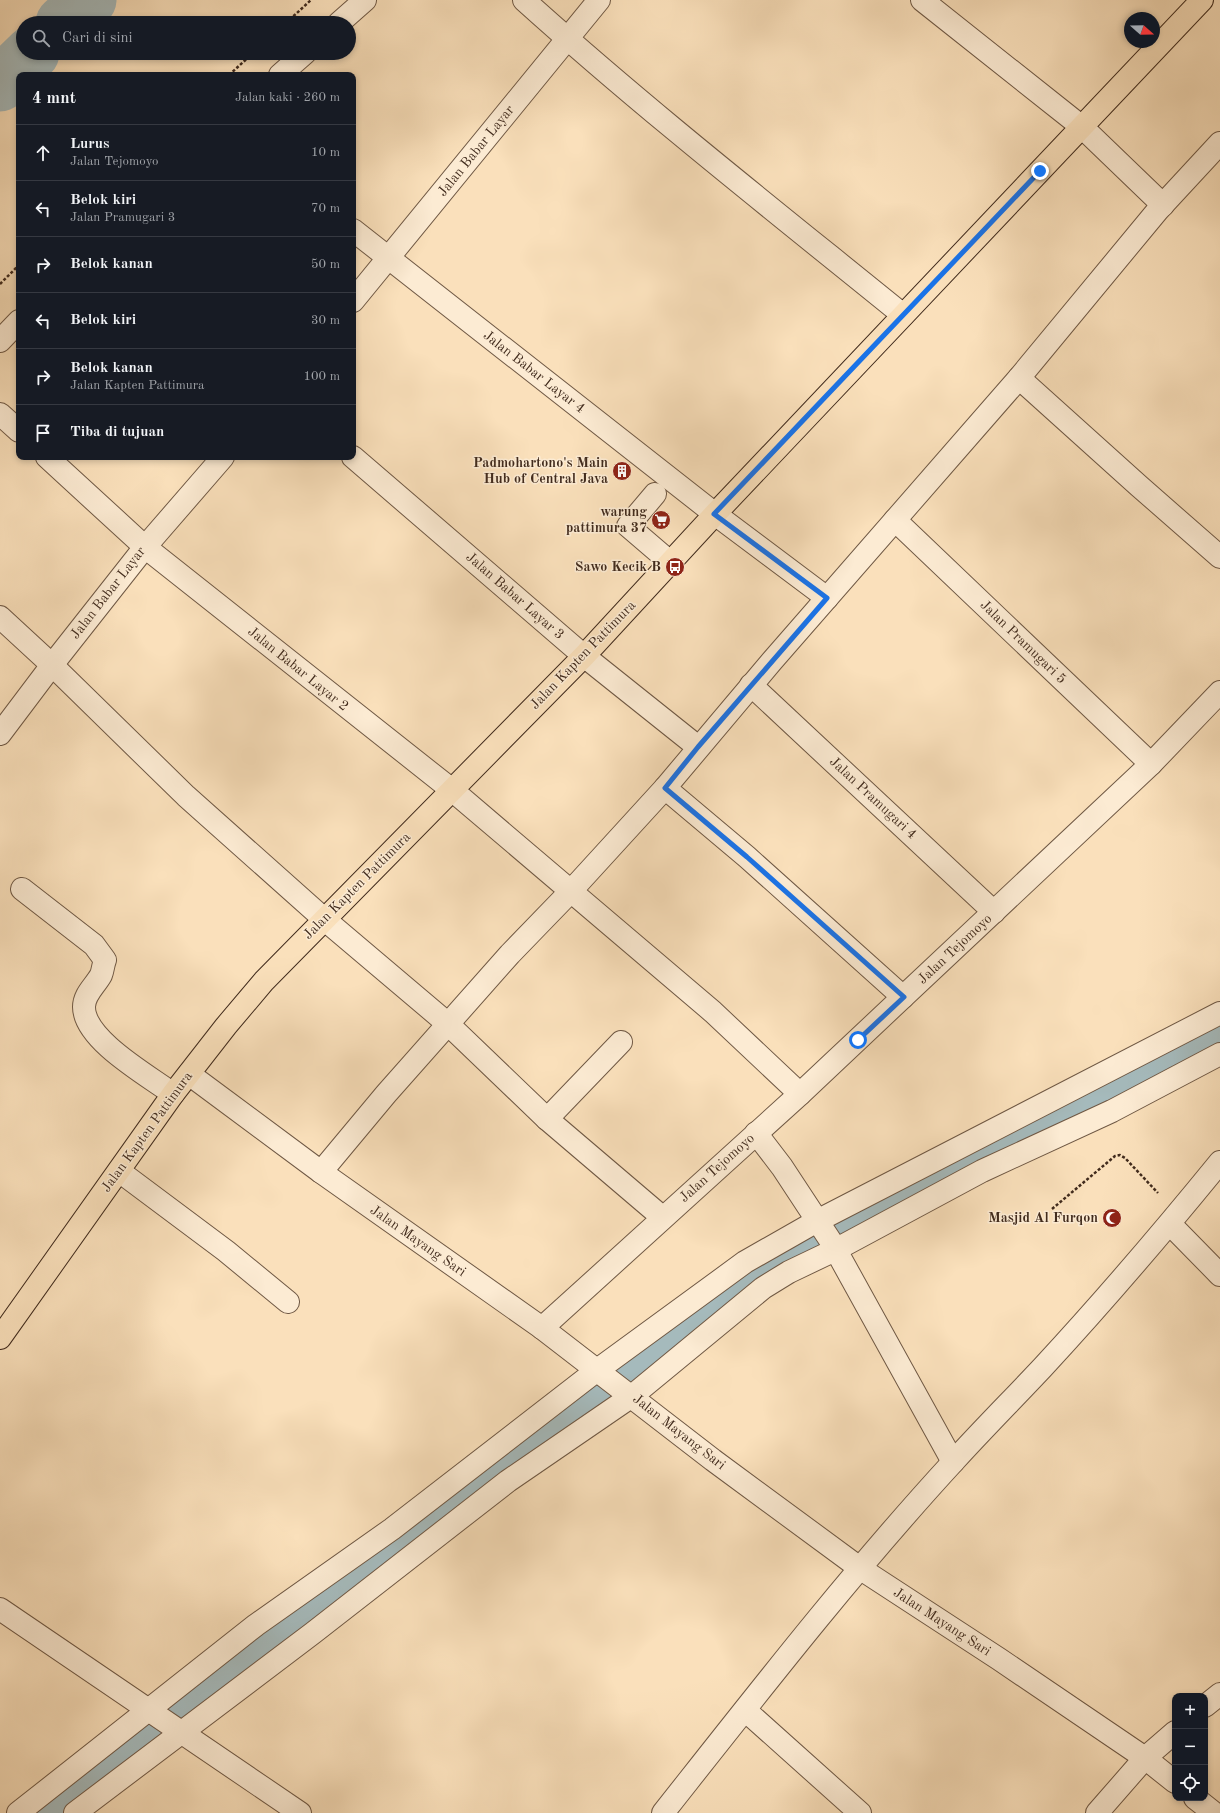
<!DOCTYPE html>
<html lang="id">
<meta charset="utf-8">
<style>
:root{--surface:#171b24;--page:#242831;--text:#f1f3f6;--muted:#9ea1a6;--line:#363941}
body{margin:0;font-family:"Old Standard TT",serif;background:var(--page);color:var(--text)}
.controls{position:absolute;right:12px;bottom:12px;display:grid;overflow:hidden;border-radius:8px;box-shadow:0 2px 6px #0003}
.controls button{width:36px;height:36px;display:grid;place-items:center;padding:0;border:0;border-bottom:1px solid var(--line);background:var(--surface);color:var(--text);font:20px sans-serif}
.compass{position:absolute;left:1124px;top:12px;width:36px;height:36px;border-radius:50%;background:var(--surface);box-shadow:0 2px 6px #0003;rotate:110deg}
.stop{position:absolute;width:12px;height:12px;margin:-9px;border:3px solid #1a73e8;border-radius:50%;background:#fff}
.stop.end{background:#1a73e8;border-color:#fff;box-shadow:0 1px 4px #0008}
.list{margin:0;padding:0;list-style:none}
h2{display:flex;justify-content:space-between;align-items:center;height:52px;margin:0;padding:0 16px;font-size:17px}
h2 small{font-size:13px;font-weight:400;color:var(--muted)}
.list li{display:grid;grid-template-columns:26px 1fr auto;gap:12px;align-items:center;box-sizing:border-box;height:56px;padding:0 16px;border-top:1px solid var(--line)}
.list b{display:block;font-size:15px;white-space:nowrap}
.list p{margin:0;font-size:13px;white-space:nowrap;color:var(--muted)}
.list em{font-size:13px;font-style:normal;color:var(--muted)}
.icon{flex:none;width:22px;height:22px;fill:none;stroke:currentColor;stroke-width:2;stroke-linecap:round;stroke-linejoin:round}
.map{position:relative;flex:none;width:1220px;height:1813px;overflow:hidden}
.search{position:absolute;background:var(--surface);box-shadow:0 2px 6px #0003;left:16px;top:16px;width:340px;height:44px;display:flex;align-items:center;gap:10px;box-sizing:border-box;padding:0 14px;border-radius:22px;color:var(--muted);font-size:15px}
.panel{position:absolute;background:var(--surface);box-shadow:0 2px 6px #0003;left:16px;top:72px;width:340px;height:388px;border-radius:8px}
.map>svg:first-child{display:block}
</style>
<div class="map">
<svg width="1220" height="1813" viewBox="0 0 1220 1813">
<rect width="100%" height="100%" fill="#fae0bb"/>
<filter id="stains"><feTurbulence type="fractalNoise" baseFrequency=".005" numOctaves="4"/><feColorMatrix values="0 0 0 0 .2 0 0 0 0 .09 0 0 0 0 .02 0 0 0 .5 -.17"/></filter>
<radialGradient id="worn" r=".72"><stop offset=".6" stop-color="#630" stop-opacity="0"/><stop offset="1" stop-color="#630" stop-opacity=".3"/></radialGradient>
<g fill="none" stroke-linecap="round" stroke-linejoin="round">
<!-- canal -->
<polyline stroke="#a5babc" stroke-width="32" points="36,1813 72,1792 144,1732 611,1392 757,1265 1220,1033"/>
<!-- river -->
<g stroke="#a5babc" stroke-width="55">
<polyline points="63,23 89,0"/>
<polyline points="0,84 32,53"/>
</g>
<defs>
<g id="minor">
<path d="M524 0C646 110 776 212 903 315"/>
<polyline points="922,0 1082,127 1163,205"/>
<polyline points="339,23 365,0"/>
<polyline points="280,75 305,53"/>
<polyline points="353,230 715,514 827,598"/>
<polyline points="353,301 599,0"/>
<polyline points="0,341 19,321"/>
<polyline points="1019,378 1139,486 1220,557"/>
<polyline points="0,414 19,431"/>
<polyline points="47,457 145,547 452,790 713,1012 800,1094"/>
<polyline points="353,457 584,656 698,747"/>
<polyline points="655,494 628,526 670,562"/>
<polyline points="895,520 1151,764"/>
<polyline points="0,617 52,665 186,796 324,919 448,1024 547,1119 662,1217"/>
<polyline points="751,685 994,912"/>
<polyline points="0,734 52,665 145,547 223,457"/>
<polyline points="665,788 747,857 903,997"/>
<path d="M22 889 94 945 105 960C103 965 103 970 101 975 95 986 84 994 84 1007 84 1040 149 1076 173 1094"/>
<polyline points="189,1074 321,1172 542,1328 713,1460 861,1569 999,1659 1145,1758 1175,1782"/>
<polyline points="547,1119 621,1042"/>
<polyline points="756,1133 782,1167 832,1243 953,1462"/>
<polyline points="119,1171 226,1251 288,1302"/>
<polyline points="321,1172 386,1094 510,954 570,892 665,788 772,661 1019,378 1158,210 1220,143"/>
<polyline points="1170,1224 1220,1275"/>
<polyline points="542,1328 800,1094 903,997 1151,764 1220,692"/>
<polyline points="0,1609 300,1813"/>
<polyline points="1205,1706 1220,1694"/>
<polyline points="745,1710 860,1813"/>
<polyline points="1195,1798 1214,1813"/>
<polyline points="18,1813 256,1625 392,1529 596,1371 745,1262 817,1221 1220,1013"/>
<polyline points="75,1813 313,1633 508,1481 632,1396 763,1288 789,1272 835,1250 982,1171 1112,1111 1220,1054"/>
<path d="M663 1813C757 1694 851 1573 954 1461 983 1429 1013 1399 1043 1367 1104 1301 1163 1232 1220 1162"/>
<polyline points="1097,1813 1145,1758 1175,1732"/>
</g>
<polyline id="major" points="0,1338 173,1094 226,1026 264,981 584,656 715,514 1202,0"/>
</defs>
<!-- minor casing -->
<use href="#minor" stroke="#6f5844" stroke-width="24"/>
<!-- major casing -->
<use href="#major" stroke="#412b1d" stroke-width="24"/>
<!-- path -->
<g stroke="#412b1d" stroke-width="2.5" stroke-dasharray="3 2" stroke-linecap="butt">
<polyline points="286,23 311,0"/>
<polyline points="229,75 253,53"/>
<polyline points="0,284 19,265"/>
<polyline points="1052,1209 1115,1156 1120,1155 1125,1158 1158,1193"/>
</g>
<!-- minor -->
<use href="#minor" stroke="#fcebd3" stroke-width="22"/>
<!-- major -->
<use href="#major" stroke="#fae0bb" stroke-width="22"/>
</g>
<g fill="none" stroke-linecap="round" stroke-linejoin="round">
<!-- route -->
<polyline stroke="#1a73e8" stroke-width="5" points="858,1040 904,997 747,857 665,788 698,747 827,598 714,514 1040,171"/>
</g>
<!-- icons -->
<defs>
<symbol id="building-disc" viewBox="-11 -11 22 22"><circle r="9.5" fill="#8f2418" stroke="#fcebd3"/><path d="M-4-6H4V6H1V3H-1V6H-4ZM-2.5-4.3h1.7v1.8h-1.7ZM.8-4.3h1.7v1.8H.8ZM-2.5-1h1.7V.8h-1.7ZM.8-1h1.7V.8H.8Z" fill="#fff"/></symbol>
<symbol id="supermarket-disc" viewBox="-11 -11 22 22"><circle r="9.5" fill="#8f2418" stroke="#fcebd3"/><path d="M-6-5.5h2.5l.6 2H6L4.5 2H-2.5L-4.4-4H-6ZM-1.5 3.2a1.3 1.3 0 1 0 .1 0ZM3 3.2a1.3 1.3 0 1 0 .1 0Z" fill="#fff"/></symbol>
<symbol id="bus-disc" viewBox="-11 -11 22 22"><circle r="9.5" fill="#8f2418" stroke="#fcebd3"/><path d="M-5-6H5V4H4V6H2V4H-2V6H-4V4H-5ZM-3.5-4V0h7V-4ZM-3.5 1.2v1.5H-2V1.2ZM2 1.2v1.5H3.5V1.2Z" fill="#fff"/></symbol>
<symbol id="mosque-disc" viewBox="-11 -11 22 22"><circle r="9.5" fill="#8f2418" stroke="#fcebd3"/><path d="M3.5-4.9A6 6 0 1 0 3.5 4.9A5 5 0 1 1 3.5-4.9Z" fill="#fff"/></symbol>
</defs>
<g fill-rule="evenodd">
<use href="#building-disc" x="611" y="460" width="22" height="22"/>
<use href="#supermarket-disc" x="650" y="509" width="22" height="22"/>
<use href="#bus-disc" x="664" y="556" width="22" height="22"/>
<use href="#mosque-disc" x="1101" y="1207" width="22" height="22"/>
</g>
<g text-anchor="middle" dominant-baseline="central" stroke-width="3" stroke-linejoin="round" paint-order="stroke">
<!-- street labels -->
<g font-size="14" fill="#412b1d" stroke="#fcebd3">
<text transform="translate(476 151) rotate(-51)">Jalan Babar Layar</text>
<text transform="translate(534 372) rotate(38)">Jalan Babar Layar 4</text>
<text transform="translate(108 593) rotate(-52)">Jalan Babar Layar</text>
<text transform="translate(515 596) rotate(41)">Jalan Babar Layar 3</text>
<text transform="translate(1023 642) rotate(44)">Jalan Pramugari 5</text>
<text transform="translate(583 655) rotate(-46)">Jalan Kapten Pattimura</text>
<text transform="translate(298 669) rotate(39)">Jalan Babar Layar 2</text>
<text transform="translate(873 798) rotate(43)">Jalan Pramugari 4</text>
<text transform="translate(357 886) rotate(-45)">Jalan Kapten Pattimura</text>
<text transform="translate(955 949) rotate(-43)">Jalan Tejomoyo</text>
<text transform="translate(147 1132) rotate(-54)">Jalan Kapten Pattimura</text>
<text transform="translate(717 1168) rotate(-42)">Jalan Tejomoyo</text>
<text transform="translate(418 1241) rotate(35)">Jalan Mayang Sari</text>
<text transform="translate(679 1432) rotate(38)">Jalan Mayang Sari</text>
<text transform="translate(942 1622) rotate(33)">Jalan Mayang Sari</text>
</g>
<!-- poi labels -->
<g font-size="14" font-weight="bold" fill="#412b1d" stroke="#fcebd3" text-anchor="end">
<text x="608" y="463">Padmohartono's Main<tspan x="608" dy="16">Hub of Central Java</tspan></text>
<text x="647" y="512">warung<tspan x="647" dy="16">pattimura 37</tspan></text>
<text x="661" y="567">Sawo Kecik B</text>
<text x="1098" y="1218">Masjid Al Furqon</text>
</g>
</g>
<rect width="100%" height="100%" filter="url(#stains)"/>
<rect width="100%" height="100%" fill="url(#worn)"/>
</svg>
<div class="controls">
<button>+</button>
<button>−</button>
<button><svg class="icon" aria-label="locate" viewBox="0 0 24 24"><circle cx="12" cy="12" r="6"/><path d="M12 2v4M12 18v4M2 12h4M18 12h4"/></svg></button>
</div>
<svg class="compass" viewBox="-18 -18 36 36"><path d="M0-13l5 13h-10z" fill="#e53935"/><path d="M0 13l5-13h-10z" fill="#9ea1a6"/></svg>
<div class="stop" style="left:858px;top:1040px"></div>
<div class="stop end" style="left:1040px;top:171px"></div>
<div class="search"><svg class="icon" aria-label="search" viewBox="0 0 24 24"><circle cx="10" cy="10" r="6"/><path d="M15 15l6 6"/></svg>Cari di sini</div>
<section class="panel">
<h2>4 mnt<small>Jalan kaki · 260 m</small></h2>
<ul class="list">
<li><svg class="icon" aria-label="ahead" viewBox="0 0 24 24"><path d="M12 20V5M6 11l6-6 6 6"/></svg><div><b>Lurus</b><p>Jalan Tejomoyo</p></div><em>10 m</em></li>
<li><svg class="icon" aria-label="left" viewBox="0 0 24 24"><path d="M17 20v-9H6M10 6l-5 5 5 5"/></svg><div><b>Belok kiri</b><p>Jalan Pramugari 3</p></div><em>70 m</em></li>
<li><svg class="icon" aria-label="right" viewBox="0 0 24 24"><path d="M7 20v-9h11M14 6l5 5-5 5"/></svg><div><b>Belok kanan</b></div><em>50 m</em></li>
<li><svg class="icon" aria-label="left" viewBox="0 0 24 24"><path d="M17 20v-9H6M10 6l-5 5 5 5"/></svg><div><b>Belok kiri</b></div><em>30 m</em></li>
<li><svg class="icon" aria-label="right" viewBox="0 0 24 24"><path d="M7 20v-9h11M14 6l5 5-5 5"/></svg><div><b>Belok kanan</b><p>Jalan Kapten Pattimura</p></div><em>100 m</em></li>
<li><svg class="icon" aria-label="arrive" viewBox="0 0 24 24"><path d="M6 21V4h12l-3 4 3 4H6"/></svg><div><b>Tiba di tujuan</b></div></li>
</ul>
</section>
</div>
